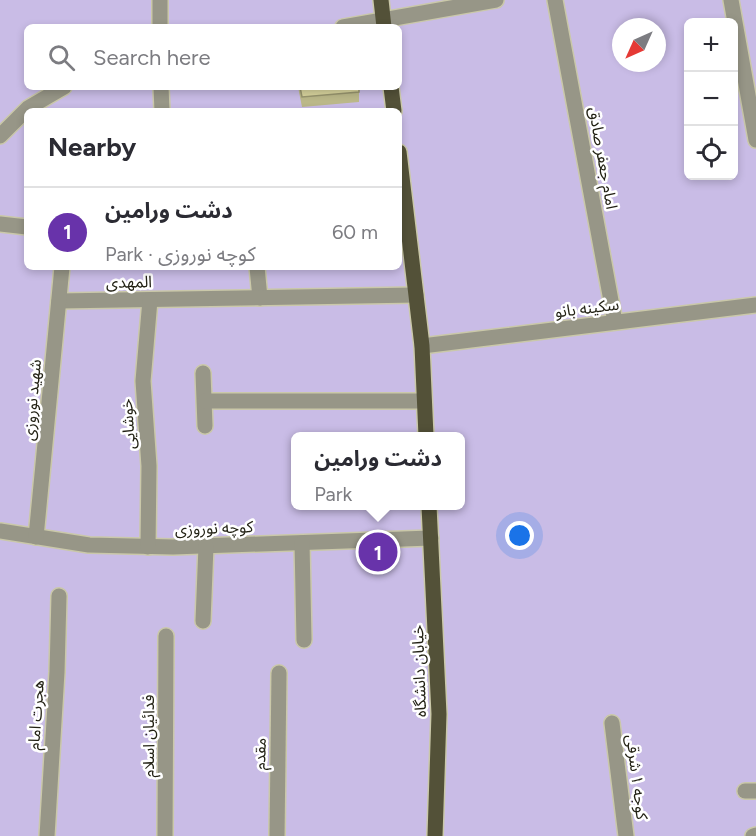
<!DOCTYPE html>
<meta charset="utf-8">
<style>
:root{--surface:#fff;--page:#f2f2f3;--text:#2b2b33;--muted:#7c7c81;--line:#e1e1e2;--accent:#6833aa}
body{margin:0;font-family:Figtree,"Noto Sans Arabic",sans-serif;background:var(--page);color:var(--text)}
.controls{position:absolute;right:18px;top:18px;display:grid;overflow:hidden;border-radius:9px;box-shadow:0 3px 9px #0003}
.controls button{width:54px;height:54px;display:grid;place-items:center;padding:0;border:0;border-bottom:2px solid var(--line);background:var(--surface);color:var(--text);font:30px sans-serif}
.compass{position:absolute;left:612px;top:18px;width:54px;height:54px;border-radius:50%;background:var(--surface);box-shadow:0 3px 9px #0003;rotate:225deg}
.you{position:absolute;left:520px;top:536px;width:21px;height:21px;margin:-15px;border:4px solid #fff;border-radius:50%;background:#1a73e8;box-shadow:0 0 0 9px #1a73e833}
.badge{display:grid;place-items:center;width:39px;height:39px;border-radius:50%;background:var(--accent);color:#fff;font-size:20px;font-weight:700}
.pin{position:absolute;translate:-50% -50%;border:3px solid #fff;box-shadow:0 2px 6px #0006}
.popup{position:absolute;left:291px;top:432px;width:174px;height:78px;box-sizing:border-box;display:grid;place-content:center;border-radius:9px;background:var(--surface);filter:drop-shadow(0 2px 4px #0005);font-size:20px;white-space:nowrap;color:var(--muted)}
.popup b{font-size:22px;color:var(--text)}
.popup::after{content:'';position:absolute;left:50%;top:100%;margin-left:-12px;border:12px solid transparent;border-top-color:var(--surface)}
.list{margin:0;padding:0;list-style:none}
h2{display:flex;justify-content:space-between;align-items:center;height:78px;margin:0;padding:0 24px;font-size:26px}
h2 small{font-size:20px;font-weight:400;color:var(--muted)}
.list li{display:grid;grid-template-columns:39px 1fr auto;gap:18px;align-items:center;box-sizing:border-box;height:84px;padding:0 24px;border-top:2px solid var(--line)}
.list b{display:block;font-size:22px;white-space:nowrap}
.list p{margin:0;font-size:20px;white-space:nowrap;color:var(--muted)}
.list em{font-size:20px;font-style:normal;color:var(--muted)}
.icon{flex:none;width:33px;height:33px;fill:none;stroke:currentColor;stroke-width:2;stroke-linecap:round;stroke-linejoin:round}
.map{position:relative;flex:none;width:756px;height:836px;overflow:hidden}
.search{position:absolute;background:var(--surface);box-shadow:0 3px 9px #0003;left:24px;top:24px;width:378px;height:66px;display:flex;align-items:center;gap:15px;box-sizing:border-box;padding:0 21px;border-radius:9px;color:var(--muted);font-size:22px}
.panel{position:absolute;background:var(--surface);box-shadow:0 3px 9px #0003;left:24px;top:108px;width:378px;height:162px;border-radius:9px}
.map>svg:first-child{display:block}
</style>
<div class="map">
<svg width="756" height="836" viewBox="0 0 756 836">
<rect width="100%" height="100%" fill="#efedca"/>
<!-- green -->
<path fill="#c9bce6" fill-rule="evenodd" d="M0 0H756V836H0ZM688 22H734V176H688ZM27 27H399V87H27ZM621 27H657V63H621ZM27 111H399V267H27ZM296 436H460V506H296Z"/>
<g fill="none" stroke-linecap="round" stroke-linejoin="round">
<defs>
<g id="minor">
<polyline points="555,0 615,322"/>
<polyline points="731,0 756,140"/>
<polyline points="160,27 160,0"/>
<polyline points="343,27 496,0"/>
<polyline points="161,87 162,111"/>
<polyline points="0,136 28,108 64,87"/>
<polyline points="0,224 27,227"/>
<polyline points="257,267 260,298"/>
<polyline points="59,301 416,295"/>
<polyline points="422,346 756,305"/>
<polyline points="203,373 205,426"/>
<polyline points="205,401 424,401"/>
<polyline points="0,531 89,545 173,547 431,538"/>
<polyline points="36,537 62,267"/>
<polyline points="302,543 304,640"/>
<polyline points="148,547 149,466 143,381 150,300"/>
<polyline points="203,621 206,546"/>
<polyline points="612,723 626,836"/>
<polyline points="745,791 756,791"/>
<polyline points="47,836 57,672 59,596"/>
<polyline points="165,836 166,636"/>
<polyline points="277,836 279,673"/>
<polyline points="753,836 756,835"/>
</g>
<g id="major">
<polyline points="381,0 384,27"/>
<polyline points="391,87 394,111"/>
<polyline points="399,152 422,346 426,436"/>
<polyline points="429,506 439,714 435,836"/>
</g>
</defs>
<!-- minor casing -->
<use href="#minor" stroke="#cac8a9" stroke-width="18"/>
<!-- major casing -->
<use href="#major" stroke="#cac8a9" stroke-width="18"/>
<!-- minor -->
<use href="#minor" stroke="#979687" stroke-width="15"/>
<!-- major -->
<use href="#major" stroke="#535138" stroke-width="15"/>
</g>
<!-- wall -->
<polygon fill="#bbb889" points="298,87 359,87 359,102 302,107"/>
<!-- building -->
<polygon fill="#dad69f" stroke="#99966f" stroke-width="1.5" points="300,87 359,87 359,92 302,97"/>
<g text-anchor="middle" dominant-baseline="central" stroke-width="5" stroke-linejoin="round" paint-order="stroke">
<!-- street labels -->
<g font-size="16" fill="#222114" stroke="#fff">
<text transform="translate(603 158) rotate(80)">امام جعفر صادق</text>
<text transform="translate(129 282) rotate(-1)">المهدی</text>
<text transform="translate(587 308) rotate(-7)">سکینه بانو</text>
<text transform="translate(32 400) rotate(-85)">شهید نوروزی</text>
<text transform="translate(128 424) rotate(-94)">خوشایی</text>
<text transform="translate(214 528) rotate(-2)">کوچه نوروزی</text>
<text transform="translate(419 671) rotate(-92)">خیابان دانشگاه</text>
<text transform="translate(36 715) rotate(-86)">هجرت امام</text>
<text transform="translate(148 736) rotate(-90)">فدائیان اسلام</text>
<text transform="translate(260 754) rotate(-89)">مقدم</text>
<text transform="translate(637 777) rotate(83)">کوجه ۱ شرقی</text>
</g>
</g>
</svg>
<div class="controls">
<button>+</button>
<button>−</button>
<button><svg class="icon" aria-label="locate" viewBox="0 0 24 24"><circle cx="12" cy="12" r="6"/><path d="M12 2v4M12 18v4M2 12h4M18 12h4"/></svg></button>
</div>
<svg class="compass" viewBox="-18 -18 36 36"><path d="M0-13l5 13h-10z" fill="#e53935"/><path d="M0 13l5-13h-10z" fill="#7c7c81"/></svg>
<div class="you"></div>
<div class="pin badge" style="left:378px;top:552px">1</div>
<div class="popup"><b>دشت ورامین</b>Park</div>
<div class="search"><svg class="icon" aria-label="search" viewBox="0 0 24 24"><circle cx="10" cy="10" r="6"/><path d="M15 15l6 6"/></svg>Search here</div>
<section class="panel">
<h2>Nearby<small></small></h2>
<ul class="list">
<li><span class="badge">1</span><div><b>دشت ورامین</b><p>Park · کوچه نوروزی</p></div><em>60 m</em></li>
</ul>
</section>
</div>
